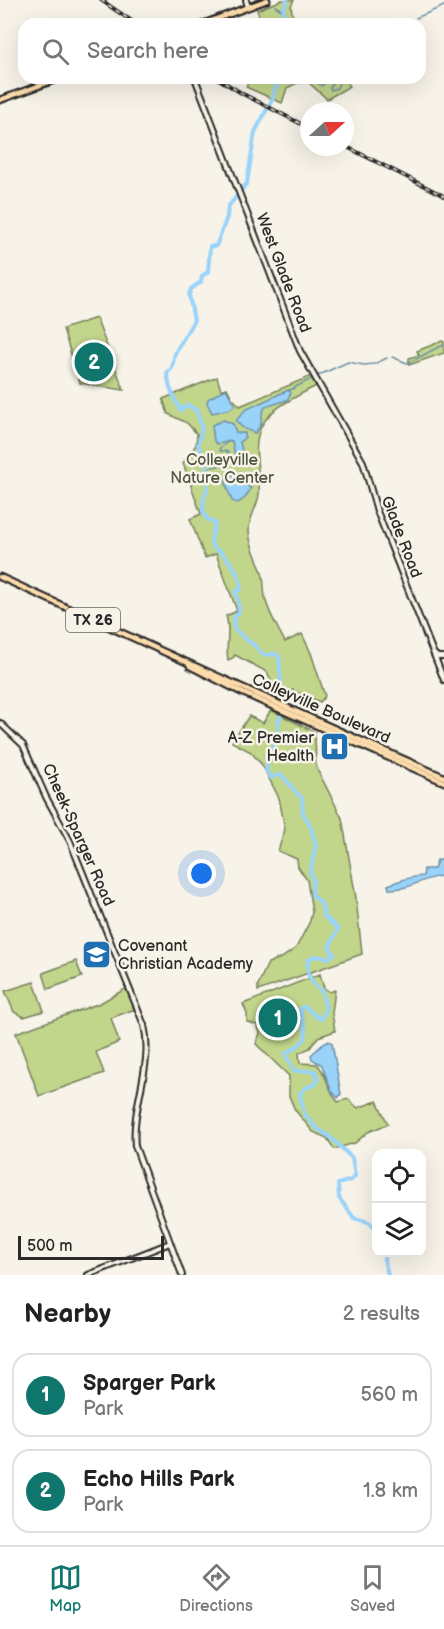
<!DOCTYPE html>
<style>
:root{--surface:#fff;--page:#f2f2f2;--text:#222;--muted:#767676;--line:#e0e0e0;--accent:#0f766e}
body{margin:0;font-family:"Balsamiq Sans",sans-serif;background:var(--page);color:var(--text)}
.controls{position:absolute;right:18px;bottom:18px;display:grid;overflow:hidden;border-radius:12px;box-shadow:0 6px 24px #0002}
.controls button{width:54px;height:54px;display:grid;place-items:center;padding:0;border:0;border-bottom:2px solid var(--line);background:var(--surface);color:var(--text);font:30px sans-serif}
.compass{position:absolute;left:300px;top:102px;width:54px;height:54px;border-radius:50%;background:var(--surface);box-shadow:0 6px 24px #0002;rotate:69deg}
.scale{position:absolute;left:18px;bottom:15px;width:146px;box-sizing:border-box;padding-left:6px;border:3px solid #2b2b2b;border-top:0;font-size:16px;line-height:21px;white-space:nowrap;color:#2b2b2b;-webkit-text-stroke:4px #f7f3e8;paint-order:stroke}
.you{position:absolute;left:202px;top:874px;width:21px;height:21px;margin:-15px;border:4px solid #fff;border-radius:50%;background:#1a73e8;box-shadow:0 0 0 9px #1a73e833}
.badge{display:grid;place-items:center;width:39px;height:39px;border-radius:50%;background:var(--accent);color:#fff;font-size:20px;font-weight:700}
.pin{position:absolute;translate:-50% -50%;border:3px solid #fff;box-shadow:0 2px 6px #0006}
.list{margin:0;padding:0;list-style:none}
h2{display:flex;justify-content:space-between;align-items:center;height:78px;margin:0;padding:0 24px;font-size:26px}
h2 small{font-size:20px;font-weight:400;color:var(--muted)}
.list li{display:grid;grid-template-columns:39px 1fr auto;gap:18px;align-items:center;box-sizing:border-box;height:84px;margin:0 12px 12px;padding:0 12px;border:2px solid var(--line);border-radius:18px}
.list b{display:block;font-size:22px;white-space:nowrap}
.list p{margin:0;font-size:20px;white-space:nowrap;color:var(--muted)}
.list em{font-size:20px;font-style:normal;color:var(--muted)}
.icon{flex:none;width:33px;height:33px;fill:none;stroke:currentColor;stroke-width:2;stroke-linecap:round;stroke-linejoin:round}
.map{position:relative;flex:none;width:444px;height:1275px;overflow:hidden}
.search{position:absolute;background:var(--surface);box-shadow:0 6px 24px #0002;left:18px;right:18px;top:18px;height:66px;display:flex;align-items:center;gap:15px;box-sizing:border-box;padding:0 21px;border-radius:18px;color:var(--muted);font-size:22px}
.sheet{height:270px;background:var(--surface)}
nav{display:flex;justify-content:space-around;align-items:center;box-sizing:border-box;height:84px;border-top:2px solid var(--line);background:var(--surface);font-size:16px;color:var(--muted)}
nav a{display:grid;justify-items:center;gap:3px}
nav .on{color:var(--accent)}
.map>svg:first-child{display:block}
</style>
<div class="map">
<svg width="444" height="1275" viewBox="0 0 444 1275">
<rect width="100%" height="100%" fill="#f7f3e8"/>
<filter id="ink" filterUnits="userSpaceOnUse"><feTurbulence type="fractalNoise" baseFrequency=".0167" numOctaves="2"/><feDisplacementMap in="SourceGraphic" scale="12" xChannelSelector="R" yChannelSelector="G"/><feConvolveMatrix kernelMatrix="1 2 1 2 8 2 1 2 1" color-interpolation-filters="sRGB"/></filter>
<g filter="url(#ink)">
<!-- green -->
<g fill="#c1d58b" stroke="#76805b" stroke-width="1.5">
<polygon points="282,0 294,0 291,6 294,24 262,24 257,10"/>
<polygon points="251,78 344,78 350,86 327,99 308,82 297,83 287,88 282,103 246,87"/>
<polygon points="96,318 124,390 80,383 63,329"/>
<polygon points="442,341 444,342 444,353 409,365 409,358 419,355 417,351"/>
<path d="M311 376 316 386C298 396 271 407 261 427 251 449 261 471 259 494 258 506 249 517 249 530 249 546 258 558 262 573 265 582 263 592 266 601 270 616 278 628 285 642L302 634 311 653 325 696 320 702 292 690 287 704 267 695 271 680 267 672 235 655 233 658 228 660C225 645 231 631 226 616L237 611 216 554 205 558 190 519 201 514 183 463 196 445 197 434 187 423 168 414 163 399 217 377 221 390 227 388 232 398 240 406Z"/>
<polygon points="271,710 315,732 316,767 342,818 356,898 362,954 258,991 258,985 268,963 283,957 296,948 310,921 312,912 307,880 298,867 297,859 278,851 285,829 279,798 262,765 251,752 232,742 249,716 263,723"/>
<polygon points="76,961 82,977 48,989 43,973"/>
<path d="M320 974 324 988 330 992 335 990 332 1013 335 1031 318 1037 310 1048 299 1053 300 1063 317 1064C327 1074 328 1091 338 1102L348 1099 358 1108 377 1101 388 1124 368 1132 355 1143 334 1149 327 1138 313 1132 295 1110 289 1096V1076L256 1044 260 1033 257 1025 247 1022V1014L243 1004Z"/>
<polygon points="34,982 44,1011 24,1017 14,1012 5,991"/>
<polygon points="127,988 135,1009 111,1018 119,1042 96,1052 104,1073 39,1096 16,1033 100,1003"/>
</g>
<!-- water -->
<g fill="#9ad3fa" stroke="#6e90a7" stroke-width="1.5">
<polygon points="226,389 235,405 230,409 212,413 207,403 208,399"/>
<polygon points="286,391 289,390 291,393 287,400 265,407 262,414 261,424 255,433 243,428 236,421 245,410"/>
<polygon points="224,420 233,424 236,433 245,433 245,437 240,442 242,451 240,456 235,456 232,441 217,444 214,441 212,425"/>
<polygon points="230,471 237,481 251,488 245,498 238,503 232,501 226,484 226,476"/>
<path d="M437 860H442L444 876C422 877 412 890 389 889L388 885C400 880 410 877 423 876L424 869H434Z"/>
<polygon points="329,1041 332,1043 341,1094 338,1098 331,1090 322,1065 312,1059 311,1055 323,1044"/>
</g>
<g fill="none" stroke-linecap="round" stroke-linejoin="round">
<!-- stream -->
<g stroke="#6e90a7" stroke-width="1.5">
<polyline points="275,6 283,11"/>
<polyline points="416,18 444,6"/>
<polyline points="402,24 410,21"/>
<polyline points="321,78 319,84 322,86 329,78"/>
<polyline points="332,78 333,83 330,88 331,90 337,88 341,78"/>
<path d="M392 357 407 363C421 358 430 350 444 345"/>
<polyline points="317,376 348,362 364,365 374,364 387,358"/>
<polyline points="288,391 313,378"/>
<path d="M207 468C222 465 221 467 230 454L226 451H220V448L230 440"/>
</g>
<!-- river -->
<g stroke="#9ad3fa" stroke-width="4">
<polyline points="287,24 283,11 287,0"/>
<path d="M283 78 274 90 273 98 255 132 247 183 228 207 227 217 216 246H210L208 272 202 276 201 282 191 289 189 295 194 320 175 353 172 368 167 373 170 388 180 410 188 405 197 411 202 428 198 445 207 468V490L204 497 203 510 206 518 215 523C214 535 206 540 217 551H220C229 561 243 575 240 590L235 592 238 599 239 612 234 617V628C242 639 256 643 263 655L276 654 279 657 281 684 285 704 278 722V734L266 759 268 763 266 770 271 778 280 774C289 781 293 791 302 798L303 813 310 825 316 845 310 872 313 879 312 895 321 903 324 916 338 929 329 947 334 954 329 958 315 956 308 960C306 973 310 983 321 990L326 1009 321 1019C313 1016 311 1009 303 1007L300 1009C307 1038 312 1038 285 1054L294 1071H315L318 1079 316 1084 305 1088 300 1094 304 1113 315 1127 330 1137 352 1158 355 1176 351 1180 338 1184 339 1198 354 1218 369 1222 376 1230"/>
<polyline points="386,1252 384,1259 388,1275"/>
</g>
<defs>
<g id="secondary">
<polyline points="246,0 248,7"/>
<polyline points="195,78 300,351 363,462 377,511 444,680"/>
<polyline points="434,654 438,657 444,657"/>
<path d="M0 723 23 745 46 797 70 841 144 1025C154 1065 131 1106 135 1146L182 1275"/>
<polyline points="88,1275 170,1243"/>
</g>
<g id="primary">
<polyline points="203,24 267,0"/>
<polyline points="0,100 60,78"/>
<path d="M0 577C148 645 295 712 444 777"/>
<polyline points="190,666 243,693 444,782"/>
</g>
</defs>
<!-- secondary casing -->
<use href="#secondary" stroke="#2b2b2b" stroke-width="8"/>
<!-- primary casing -->
<use href="#primary" stroke="#2b2b2b" stroke-width="9"/>
<!-- secondary -->
<use href="#secondary" stroke="#f7f3e8" stroke-width="4"/>
<!-- primary -->
<use href="#primary" stroke="#fddcac" stroke-width="4.5"/>
<defs>
<g id="rail">
<polyline points="101,0 136,24"/>
<polyline points="217,78 243,94 309,128"/>
<polyline points="345,146 444,196"/>
</g>
</defs>
<!-- rail casing -->
<use href="#rail" stroke="#2b2b2b" stroke-width="4"/>
<!-- rail -->
<use href="#rail" stroke="#f7f3e8" stroke-width="1.5" stroke-dasharray="4.5" stroke-linecap="butt"/>
</g>
</g>
<!-- icons -->
<defs>
<symbol id="hospital-square" viewBox="-11 -11 22 22"><rect x="-9" y="-9" width="18" height="18" rx="4" fill="#1f6fb2" stroke="#f7f3e8"/><path d="M-5-5h3v3.5h4V-5h3V5h-3V1.5h-4V5h-3Z" fill="#fff"/></symbol>
<symbol id="school-square" viewBox="-11 -11 22 22"><rect x="-9" y="-9" width="18" height="18" rx="4" fill="#1f6fb2" stroke="#f7f3e8"/><path d="M0-5L7-2L0 1L-7-2ZM-4 1L0 2.5L4 1V4Q0 6-4 4Z" fill="#fff"/></symbol>
</defs>
<g fill-rule="evenodd">
<use href="#hospital-square" x="318" y="730" width="33" height="33"/>
<use href="#school-square" x="80" y="938" width="33" height="33"/>
</g>
<g text-anchor="middle" dominant-baseline="central" stroke-width="5" stroke-linejoin="round" paint-order="stroke">
<!-- shield labels -->
<rect fill="#f7f3e8" stroke="#686764" stroke-width="1.5" x="66" y="608" width="54" height="24" rx="4.5"/>
<g font-size="15" font-weight="bold" fill="#2b2b2b">
<text x="93" y="620">TX 26</text>
</g>
<!-- street labels -->
<g font-size="16" fill="#2b2b2b" stroke="#f7f3e8">
<text transform="translate(283 273) rotate(69)">West Glade Road</text>
<text transform="translate(401 537) rotate(69)">Glade Road</text>
<text transform="translate(321 709) rotate(24)">Colleyville Boulevard</text>
<text transform="translate(78 835) rotate(66)">Cheek-Sparger Road</text>
</g>
<!-- park labels -->
<g font-size="16" fill="#505643" stroke="#f7f3e8">
<text x="222" y="460">Colleyville<tspan x="222" dy="18">Nature Center</tspan></text>
</g>
<!-- poi labels -->
<g font-size="16" fill="#2b2b2b" stroke="#f7f3e8" text-anchor="end">
<text x="314" y="738">A-Z Premier<tspan x="314" dy="18">Health</tspan></text>
<text x="118" y="946" text-anchor="start">Covenant<tspan x="118" dy="18">Christian Academy</tspan></text>
</g>
</g>
</svg>
<div class="controls">
<button><svg class="icon" aria-label="locate" viewBox="0 0 24 24"><circle cx="12" cy="12" r="6"/><path d="M12 2v4M12 18v4M2 12h4M18 12h4"/></svg></button>
<button><svg class="icon" aria-label="layers" viewBox="0 0 24 24"><path d="M12 4l9 5-9 5-9-5zM3 14l9 5 9-5"/></svg></button>
</div>
<svg class="compass" viewBox="-18 -18 36 36"><path d="M0-13l5 13h-10z" fill="#e53935"/><path d="M0 13l5-13h-10z" fill="#767676"/></svg>
<div class="scale">500 m</div>
<div class="you"></div>
<div class="pin badge" style="left:278px;top:1018px">1</div>
<div class="pin badge" style="left:94px;top:362px">2</div>
<div class="search"><svg class="icon" aria-label="search" viewBox="0 0 24 24"><circle cx="10" cy="10" r="6"/><path d="M15 15l6 6"/></svg>Search here</div>
</div>
<section class="sheet">
<h2>Nearby<small>2 results</small></h2>
<ul class="list">
<li><span class="badge">1</span><div><b>Sparger Park</b><p>Park</p></div><em>560 m</em></li>
<li><span class="badge">2</span><div><b>Echo Hills Park</b><p>Park</p></div><em>1.8 km</em></li>
</ul>
</section>
<nav>
<a class="on"><svg class="icon" aria-label="map" viewBox="0 0 24 24"><path d="M3 6l6-2 6 2 6-2v14l-6 2-6-2-6 2zM9 4v14M15 6v14"/></svg>Map</a>
<a><svg class="icon" aria-label="directions" viewBox="0 0 24 24"><path d="M12 3l9 9-9 9-9-9zM9 14v-3h6M13 9l2 2-2 2"/></svg>Directions</a>
<a><svg class="icon" aria-label="saved" viewBox="0 0 24 24"><path d="M7 4h10v16l-5-4-5 4z"/></svg>Saved</a>
</nav>
